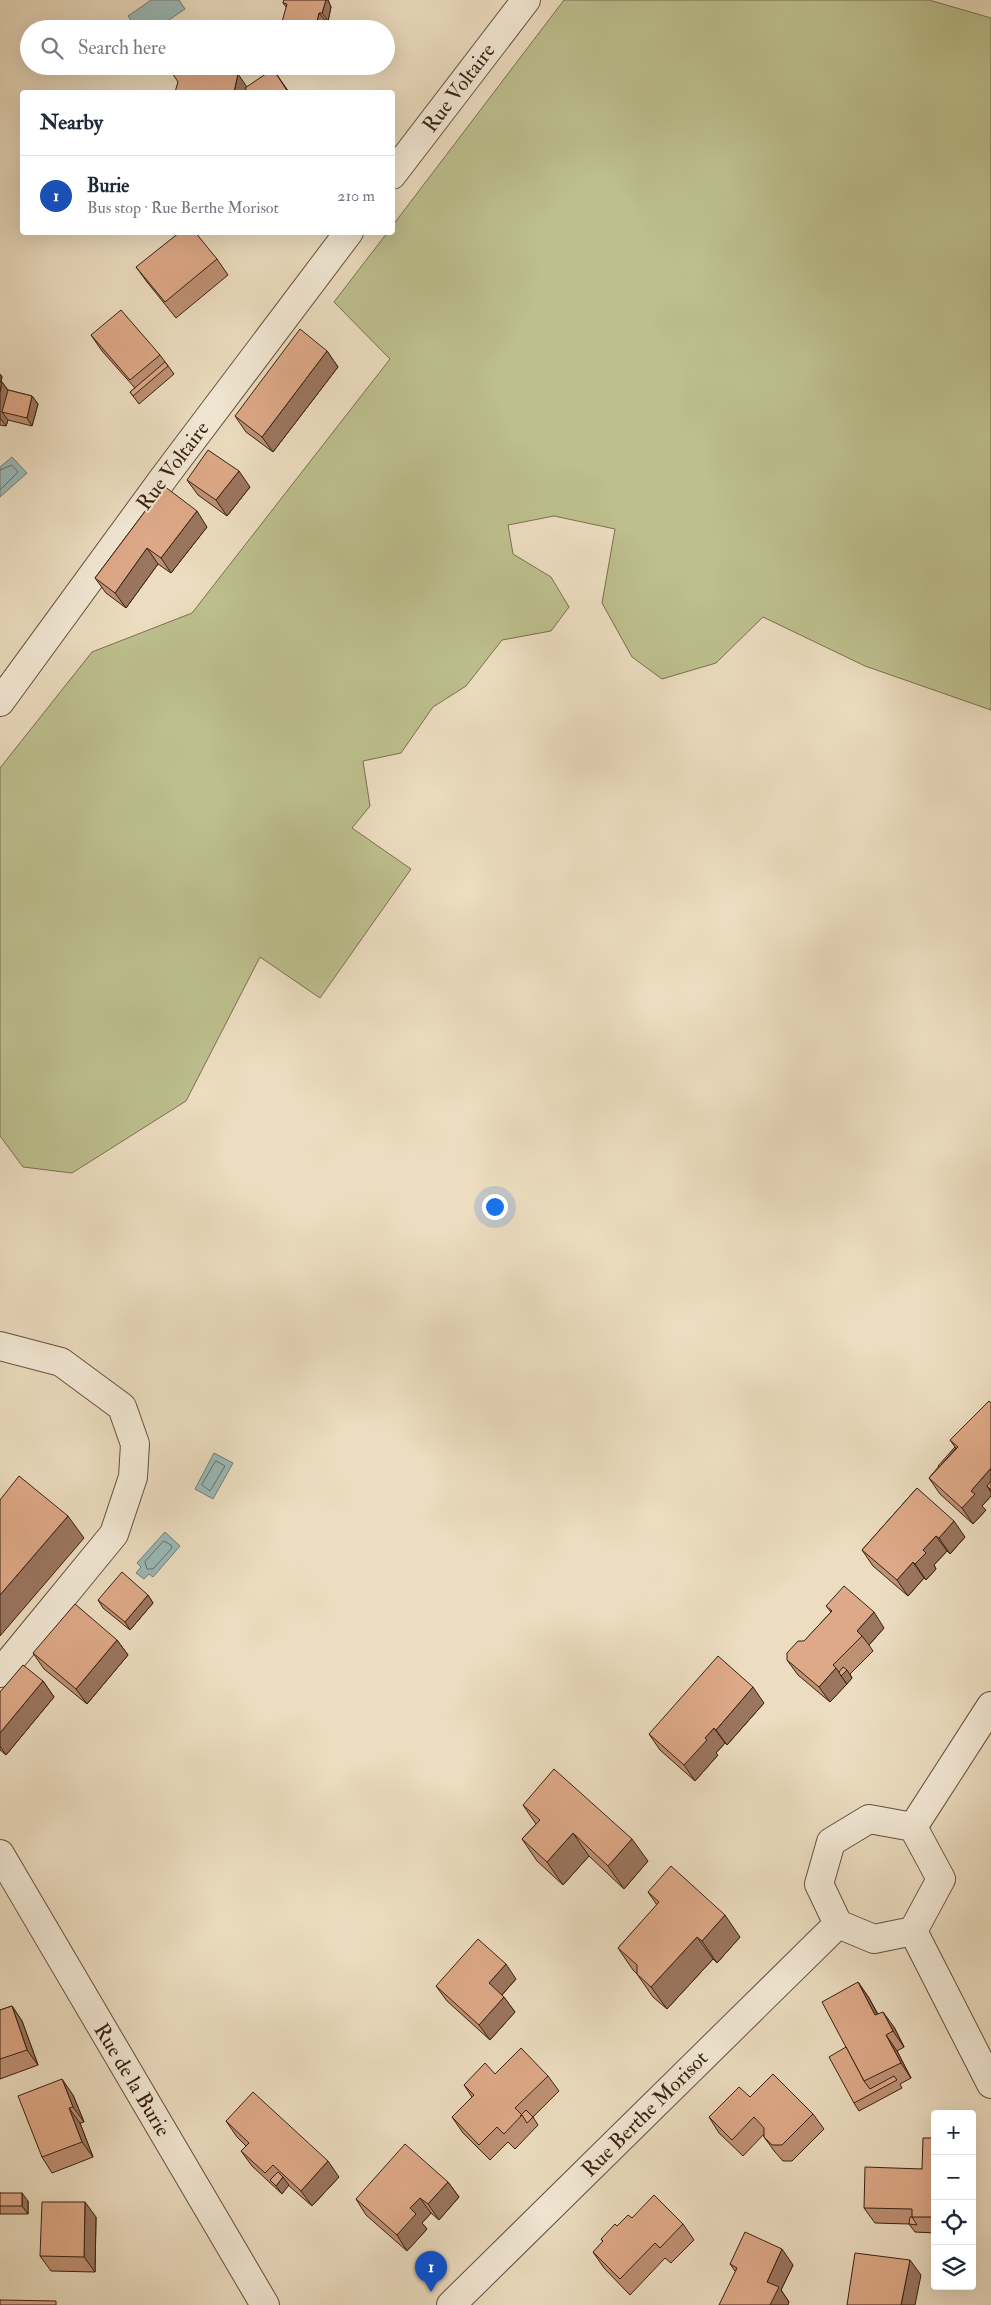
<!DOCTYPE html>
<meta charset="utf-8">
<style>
:root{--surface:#fff;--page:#f6f6f7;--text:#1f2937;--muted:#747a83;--line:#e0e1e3;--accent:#8f2418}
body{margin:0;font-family:"IM FELL Double Pica",serif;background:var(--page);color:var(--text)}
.controls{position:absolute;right:15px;bottom:15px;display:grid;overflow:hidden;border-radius:5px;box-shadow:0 5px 20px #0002}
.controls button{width:45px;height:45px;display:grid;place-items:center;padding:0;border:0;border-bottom:1px solid var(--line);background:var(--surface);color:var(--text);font:25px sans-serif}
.you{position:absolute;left:494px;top:1206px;width:18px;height:18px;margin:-12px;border:4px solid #fff;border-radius:50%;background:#1a73e8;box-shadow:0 0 0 8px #1a73e833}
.badge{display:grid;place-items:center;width:32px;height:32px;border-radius:50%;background:var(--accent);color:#fff;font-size:16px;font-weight:700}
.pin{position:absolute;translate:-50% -41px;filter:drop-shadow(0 1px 2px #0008)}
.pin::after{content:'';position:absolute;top:26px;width:18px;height:15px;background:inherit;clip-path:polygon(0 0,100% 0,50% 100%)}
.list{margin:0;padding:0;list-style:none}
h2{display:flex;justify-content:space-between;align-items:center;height:65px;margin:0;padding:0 20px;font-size:21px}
h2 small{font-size:16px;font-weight:400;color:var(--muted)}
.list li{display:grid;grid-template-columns:32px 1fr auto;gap:15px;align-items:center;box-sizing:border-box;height:80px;padding:0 20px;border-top:1px solid var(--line)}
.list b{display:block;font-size:19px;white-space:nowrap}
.list p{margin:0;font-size:16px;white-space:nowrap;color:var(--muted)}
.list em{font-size:16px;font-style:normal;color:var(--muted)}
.icon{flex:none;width:28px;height:28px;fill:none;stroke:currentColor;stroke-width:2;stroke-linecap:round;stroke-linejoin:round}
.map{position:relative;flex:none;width:991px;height:2305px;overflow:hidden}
.search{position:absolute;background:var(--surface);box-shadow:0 5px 20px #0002;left:20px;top:20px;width:375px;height:55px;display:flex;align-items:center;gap:12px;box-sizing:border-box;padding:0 18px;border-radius:28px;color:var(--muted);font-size:19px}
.panel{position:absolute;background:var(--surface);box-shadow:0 5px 20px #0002;left:20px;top:90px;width:375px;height:145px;border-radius:5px}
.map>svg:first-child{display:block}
</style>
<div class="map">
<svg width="991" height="2305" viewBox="0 0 991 2305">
<rect width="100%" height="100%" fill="#ecddc0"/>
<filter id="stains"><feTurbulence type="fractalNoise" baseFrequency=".004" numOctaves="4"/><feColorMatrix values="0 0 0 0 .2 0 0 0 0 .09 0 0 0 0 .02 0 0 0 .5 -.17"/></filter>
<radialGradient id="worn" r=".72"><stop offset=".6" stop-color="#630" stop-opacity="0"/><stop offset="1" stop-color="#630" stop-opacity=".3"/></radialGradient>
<!-- green -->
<polygon fill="#bdbf8e" stroke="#7b7050" points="564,0 929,0 991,18 991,710 865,666 763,617 716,663 662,679 632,657 602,603 615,529 554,516 508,525 513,554 551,577 569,607 551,631 502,640 466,686 433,707 401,753 363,761 370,806 352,828 411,869 320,998 260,957 186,1101 72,1173 23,1167 0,1136 0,768 92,652 192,613 390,359 334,302 387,233 392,232 393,225"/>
<!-- water -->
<g fill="#9abab9" stroke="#737d76">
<polygon points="151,0 179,0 185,9 156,29 137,29 128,16"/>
<polygon points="12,457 27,473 0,497 0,467"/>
<polygon points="214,1453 233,1463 213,1499 195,1489"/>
<polygon points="165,1532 180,1546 153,1577 149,1574 144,1579 136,1573 141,1567 137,1563"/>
</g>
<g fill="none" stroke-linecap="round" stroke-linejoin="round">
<!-- shore -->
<g stroke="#6a6e66" stroke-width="1">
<polyline points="0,470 12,465 18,472 0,490"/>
<polygon points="216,1461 225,1466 210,1491 202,1485"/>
<polygon points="164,1541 171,1545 172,1548 153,1569 147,1569 145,1562"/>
</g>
<defs>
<g id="minor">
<polyline points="392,175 526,0"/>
<polyline points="0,702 165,476 349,232"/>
<polyline points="0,1346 61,1362 122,1407 135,1444 133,1477 114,1534 0,1673"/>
<polygon points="869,1819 913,1827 941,1879 913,1931 874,1939 838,1924 819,1884 831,1842"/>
<polyline points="913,1827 991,1706"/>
<polyline points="0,1854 265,2305"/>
<polyline points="913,1931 991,2084"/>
<polyline points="451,2305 838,1924"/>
</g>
</defs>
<!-- minor casing -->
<use href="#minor" stroke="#66503e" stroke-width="30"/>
<!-- minor -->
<use href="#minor" stroke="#f3e9d6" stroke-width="28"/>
</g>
<!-- wall -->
<g fill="#bf9175" stroke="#392112">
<polygon points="284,0 328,0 331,7 328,21 286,7 283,3"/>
<polygon points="217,259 228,275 176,318 147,282 136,267"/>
<polygon points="91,335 160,355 174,374 139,404 130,392 135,388 102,351"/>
<polygon points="327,351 338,367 273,452 246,432 235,416"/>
<polygon points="0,374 2,377 1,382 2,382 8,390 32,396 38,404 32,426 8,420 6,426 0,425"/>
<polygon points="187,480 250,487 227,516 198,495"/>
<polygon points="164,486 207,527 171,573 158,564 126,608 106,593 95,578"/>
<polygon points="991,1403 991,1496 982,1506 986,1510 973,1524 940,1494 929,1478 955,1447 950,1440"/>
<polygon points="917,1488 965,1537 950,1554 947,1551 934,1565 936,1569 926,1580 924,1578 908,1596 873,1566 862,1550"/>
<polygon points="148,1595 153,1603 130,1630 103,1608 98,1600"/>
<polygon points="826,1606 884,1628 869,1645 873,1651 850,1674 852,1678 830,1702 798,1675 787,1660 831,1612"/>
<polygon points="117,1640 128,1655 87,1704 44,1669 33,1653"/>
<polygon points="43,1681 54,1697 6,1755 0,1750 0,1692"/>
<polygon points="764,1703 727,1745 725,1743 716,1753 718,1755 695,1781 660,1750 649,1734"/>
<polygon points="523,1805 648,1861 624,1889 589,1856 563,1885 537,1861 522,1839 536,1824"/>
<polygon points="648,1892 740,1937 717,1963 713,1959 667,2009 653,1997 637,1974 633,1970 618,1948 657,1905"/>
<polygon points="516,1979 502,1995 515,2012 490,2040 447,2001 436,1986"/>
<polygon points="858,1982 869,1998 878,2014 894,2027 904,2047 897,2051 911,2078 900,2084 902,2088 859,2111 854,2103 846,2047"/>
<polygon points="12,2006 22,2021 38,2065 0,2079 0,2010"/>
<polygon points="495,2074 548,2076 559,2091 533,2117 538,2125 515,2149 508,2142 490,2160 463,2133 452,2117 472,2097 464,2085"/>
<polygon points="73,2095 84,2122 80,2123 93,2157 52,2173 42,2157"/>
<polygon points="750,2097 813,2114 824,2129 792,2161 783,2161 775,2152 764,2137 764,2134 743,2156 719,2133 709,2117"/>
<polygon points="226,2121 339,2177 312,2206 288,2185 282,2194 252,2166 241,2151 246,2146 237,2137"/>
<polygon points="935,2138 935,2233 915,2232 909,2224 875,2223 864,2208 922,2169"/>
<polygon points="448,2182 459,2197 439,2220 431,2213 422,2223 427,2229 407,2251 366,2215 356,2199"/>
<polygon points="0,2193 28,2201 28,2214 0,2214"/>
<polygon points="96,2217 95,2272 51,2271 40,2256"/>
<polygon points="632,2218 683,2224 694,2240 671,2263 665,2258 630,2295 604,2268 593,2252 603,2242 601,2239 617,2226"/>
<polygon points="730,2264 793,2265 781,2290 789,2302 735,2271"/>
</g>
<!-- shaded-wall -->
<g fill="#9b765f" stroke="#392112">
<polygon points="326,0 328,0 331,7 328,21 322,13"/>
<polygon points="319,13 325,20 323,29 315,29"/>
<polygon points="273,69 284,85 289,92 288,92"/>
<polygon points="238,74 249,90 248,92 234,92"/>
<polygon points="327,351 338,367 273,452 262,437"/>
<polygon points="0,374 2,377 0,386"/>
<polygon points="2,382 13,398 2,412 8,420 6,426 0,418 0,392"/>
<polygon points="32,396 38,404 32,426 27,418"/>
<polygon points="239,471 250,487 227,516 216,500"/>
<polygon points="197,511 207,527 171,573 161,558"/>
<polygon points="147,548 158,564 126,608 115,593"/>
<polygon points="991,1468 991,1491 987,1486 991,1492 991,1496 982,1506 986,1510 973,1524 962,1508 971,1491"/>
<polygon points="68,1516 84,1538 0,1636 0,1595"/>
<polygon points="954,1521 965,1537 950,1554 939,1538"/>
<polygon points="936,1536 947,1551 934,1565 936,1569 926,1580 915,1564 923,1550"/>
<polygon points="913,1562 924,1578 908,1596 897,1580"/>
<polygon points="148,1595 153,1603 130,1630 125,1622"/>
<polygon points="874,1612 884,1628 869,1645 862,1636 857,1631"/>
<polygon points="117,1640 128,1655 87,1704 76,1689"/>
<polygon points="836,1668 847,1684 830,1702 819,1687"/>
<polygon points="847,1670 852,1678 847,1684 841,1676"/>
<polygon points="43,1681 54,1697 6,1755 0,1746 0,1733"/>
<polygon points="753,1687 764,1703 727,1745 716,1730"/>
<polygon points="714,1728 725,1743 716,1753 718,1755 695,1781 684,1765 705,1738"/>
<polygon points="573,1833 589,1856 563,1885 547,1862"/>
<polygon points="632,1839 648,1861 624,1889 608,1866"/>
<polygon points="725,1915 740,1937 717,1963 702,1941"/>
<polygon points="697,1937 713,1959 667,2009 651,1987"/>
<polygon points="506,1964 516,1979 499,1998 489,1983"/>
<polygon points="858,1982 869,1998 886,2031 875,2015"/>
<polygon points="504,1997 515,2012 490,2040 479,2025"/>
<polygon points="12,2006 22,2021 38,2065 27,2050"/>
<polygon points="883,2012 894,2027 904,2047 893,2031"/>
<polygon points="886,2035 897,2051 911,2078 901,2063"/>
<polygon points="62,2079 73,2095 84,2122 73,2107"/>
<polygon points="69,2108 80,2123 93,2157 82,2142"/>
<polygon points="328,2161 339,2177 312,2206 301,2191"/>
<polygon points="283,2177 289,2185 282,2194 276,2186"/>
<polygon points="448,2182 459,2197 439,2220 428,2204"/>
<polygon points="22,2193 28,2201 28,2214 22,2206"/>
<polygon points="420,2198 431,2213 422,2223 427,2229 407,2251 397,2235 410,2208"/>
<polygon points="85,2202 96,2217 95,2272 84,2257"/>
<polygon points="782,2249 793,2265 781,2290 789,2302 788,2305 770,2305 767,2282"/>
<polygon points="910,2260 921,2275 915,2305 901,2305"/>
</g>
<!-- building -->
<g fill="#dea988" stroke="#392112">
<polygon points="284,0 326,0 322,13 319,13 315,29 280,29 287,4 283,3"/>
<polygon points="171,66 215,66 217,69 238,74 234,92 175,92 178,82 169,68"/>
<polygon points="273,69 288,92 248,92 245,88"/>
<polygon points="180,232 195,232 217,259 165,302 136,267"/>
<polygon points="121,310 160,355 130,380 91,335"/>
<polygon points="300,329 327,351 262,437 235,416"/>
<polygon points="165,362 168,366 133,396 130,392"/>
<polygon points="0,382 2,382 0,392"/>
<polygon points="8,390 32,396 27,418 2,412"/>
<polygon points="208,450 239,471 216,500 187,480"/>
<polygon points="164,486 197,511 161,558 147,548 115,593 95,578"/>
<polygon points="989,1401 991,1403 991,1468 971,1491 975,1494 962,1508 929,1478 958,1447 950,1440"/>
<polygon points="955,1447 956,1448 939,1467 938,1466"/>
<polygon points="19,1476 68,1516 0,1595 0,1500"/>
<polygon points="991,1481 991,1490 987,1486"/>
<polygon points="917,1488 954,1521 939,1538 936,1536 923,1550 926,1553 915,1564 913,1562 897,1580 862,1550"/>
<polygon points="122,1572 148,1595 125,1622 98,1600"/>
<polygon points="844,1586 874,1612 857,1631 862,1636 833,1665 836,1668 819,1687 787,1660 787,1653 798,1641 804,1641 832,1611 826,1606"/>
<polygon points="75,1604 117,1640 76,1689 33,1653"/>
<polygon points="718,1656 753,1687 716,1730 714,1728 705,1738 707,1740 684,1765 649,1734"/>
<polygon points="23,1665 43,1681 0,1733 0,1692"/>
<polygon points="843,1667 847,1670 841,1676 839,1672"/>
<polygon points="554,1769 632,1839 608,1866 573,1833 547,1862 522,1839 540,1820 523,1805"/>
<polygon points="671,1866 725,1915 702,1941 697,1937 651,1987 637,1974 637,1965 618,1948 659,1902 648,1892"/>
<polygon points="478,1939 506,1964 489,1983 504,1997 479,2025 436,1986"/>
<polygon points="858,1982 875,2015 883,2012 893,2031 886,2035 901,2063 864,2081 822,2002"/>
<polygon points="12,2006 27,2050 0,2059 0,2010"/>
<polygon points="846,2047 864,2081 870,2089 894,2076 897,2080 854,2103 829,2057"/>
<polygon points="521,2048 548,2076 515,2108 522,2115 504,2134 497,2127 479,2145 452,2117 474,2095 464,2085 485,2063 495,2074"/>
<polygon points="773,2074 813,2114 782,2145 772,2145 764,2137 764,2128 754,2117 732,2140 709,2117 739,2087 750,2097"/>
<polygon points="62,2079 73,2107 69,2108 82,2142 42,2157 18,2096"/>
<polygon points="253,2092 328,2161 301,2191 273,2165 265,2173 241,2151 249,2143 226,2121"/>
<polygon points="526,2110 533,2117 527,2123 522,2115 520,2116"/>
<polygon points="923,2138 935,2138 935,2217 912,2217 912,2209 864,2208 865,2167 922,2169"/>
<polygon points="405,2144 448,2182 428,2204 420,2198 410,2208 416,2214 397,2235 356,2199"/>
<polygon points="278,2172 283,2177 276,2186 270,2180"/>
<rect x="0" y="2193" width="22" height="13"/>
<polygon points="654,2195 683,2224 660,2248 655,2243 620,2279 593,2252 603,2241 601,2239 615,2224 617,2226 628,2215 632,2218"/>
<polygon points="42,2202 85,2202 84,2257 40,2256"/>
<polygon points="910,2217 912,2217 917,2225 909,2224"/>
<polygon points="745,2232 782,2249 767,2282 779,2287 770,2305 719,2305 737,2268 730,2264"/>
<polygon points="855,2253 910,2260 901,2305 847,2305"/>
<polygon points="0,2300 56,2301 56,2305 0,2305"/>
</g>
<g text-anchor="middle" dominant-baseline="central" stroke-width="4" stroke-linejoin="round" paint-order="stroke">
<!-- street labels -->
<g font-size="21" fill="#392112" stroke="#f3e9d6">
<text transform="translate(459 88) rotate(-53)">Rue Voltaire</text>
<text transform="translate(173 466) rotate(-53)">Rue Voltaire</text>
<text transform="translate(132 2080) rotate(59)">Rue de la Burie</text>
<text transform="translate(645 2114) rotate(-45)">Rue Berthe Morisot</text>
</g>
</g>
<rect width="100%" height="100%" filter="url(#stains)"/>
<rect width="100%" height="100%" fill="url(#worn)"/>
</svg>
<div class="controls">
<button>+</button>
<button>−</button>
<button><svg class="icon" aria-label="locate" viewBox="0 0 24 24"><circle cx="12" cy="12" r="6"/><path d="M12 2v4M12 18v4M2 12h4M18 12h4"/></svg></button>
<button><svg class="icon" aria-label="layers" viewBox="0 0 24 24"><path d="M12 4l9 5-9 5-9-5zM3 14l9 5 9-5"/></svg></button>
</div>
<div class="you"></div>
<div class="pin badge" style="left:431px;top:2292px;background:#1a4fb4">1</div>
<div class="search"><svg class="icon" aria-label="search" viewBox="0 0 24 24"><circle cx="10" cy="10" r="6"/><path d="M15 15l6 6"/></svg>Search here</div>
<section class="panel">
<h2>Nearby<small></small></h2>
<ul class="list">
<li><span class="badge" style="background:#1a4fb4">1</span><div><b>Burie</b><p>Bus stop · Rue Berthe Morisot</p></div><em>210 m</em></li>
</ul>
</section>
</div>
